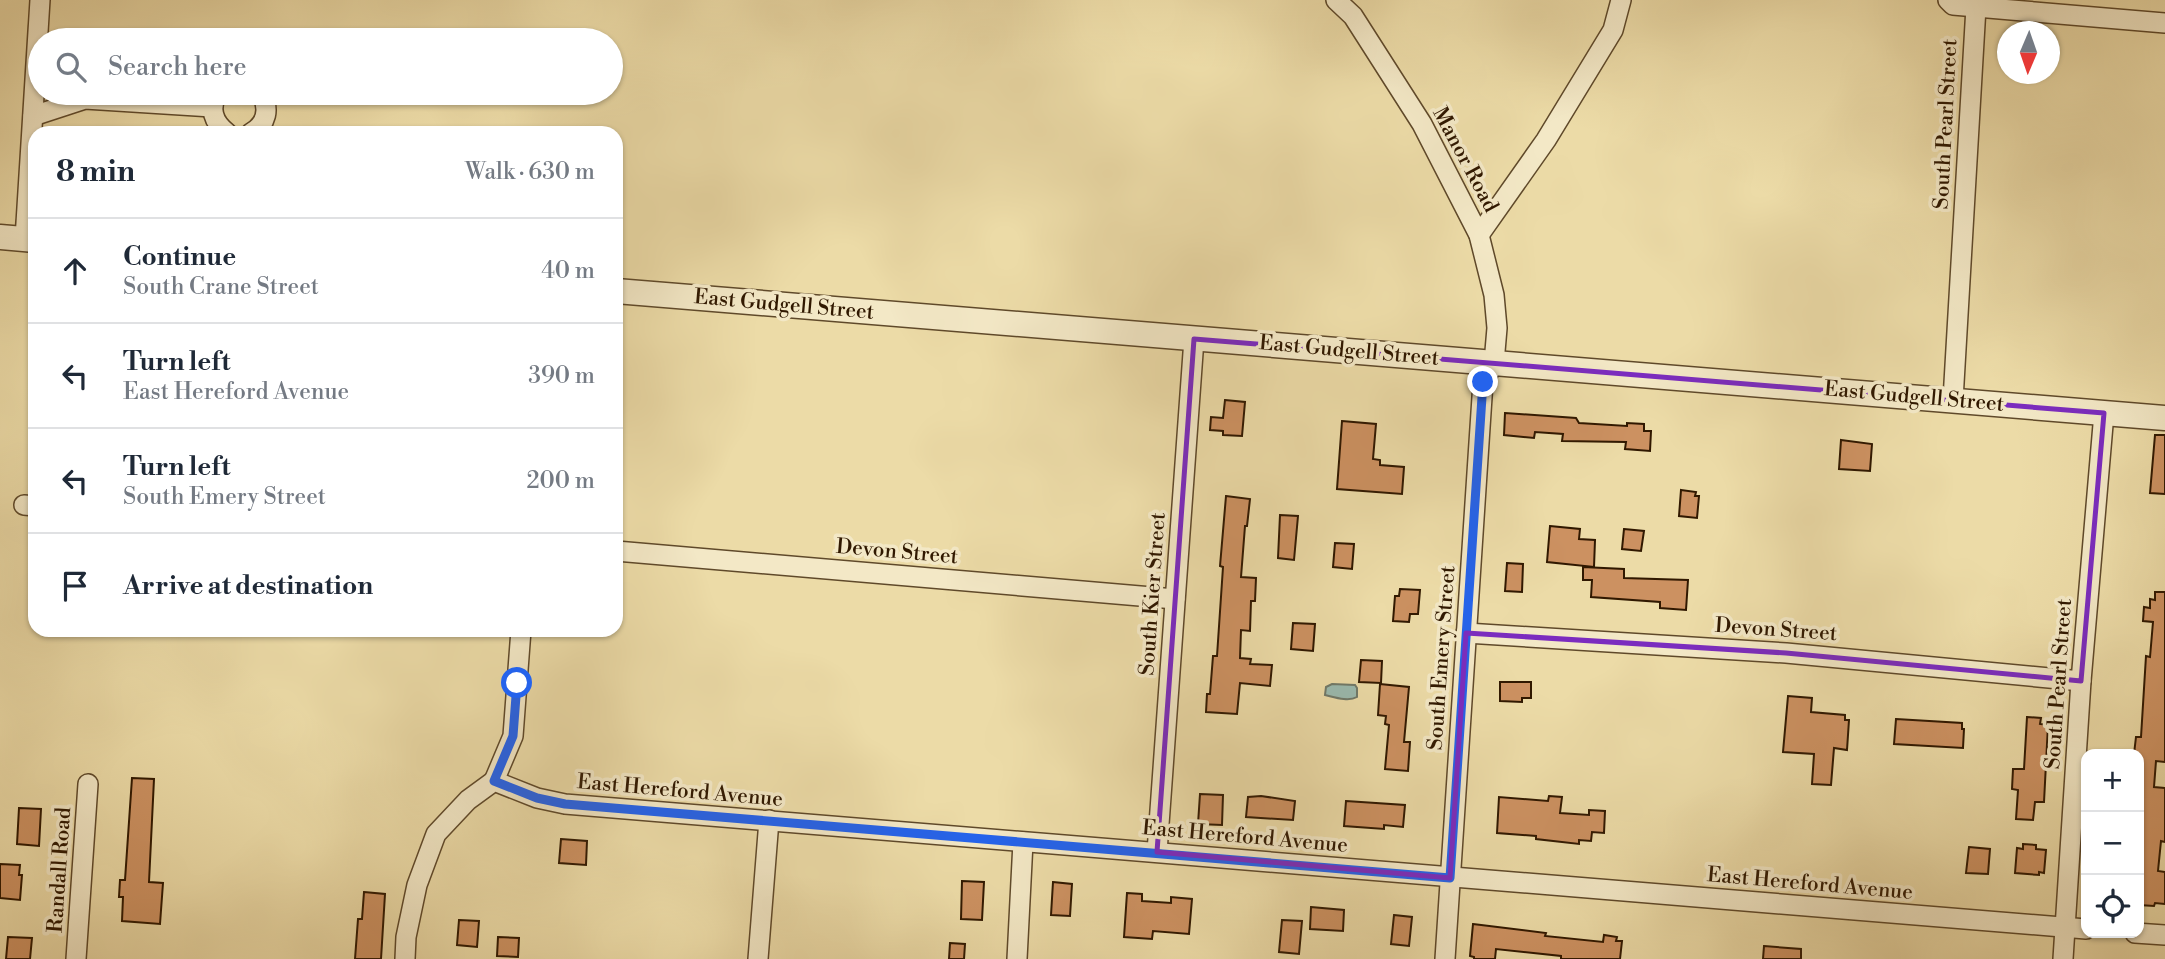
<!DOCTYPE html>
<meta charset="utf-8">
<style>
:root{--surface:#fff;--page:#f2f2f3;--text:#1f2937;--muted:#747a83;--line:#e0e1e3}
body{margin:0;font-family:"Libre Bodoni",serif;background:var(--page);color:var(--text)}
.controls{position:absolute;right:21px;bottom:21px;display:grid;overflow:hidden;border-radius:14px;box-shadow:0 2px 5px #0004}
.controls button{width:63px;height:63px;display:grid;place-items:center;padding:0;border:0;border-bottom:2px solid var(--line);background:var(--surface);color:var(--text);font:35px sans-serif}
.compass{position:absolute;left:1997px;top:21px;width:63px;height:63px;border-radius:50%;background:var(--surface);box-shadow:0 2px 5px #0004;rotate:182deg}
.stop{position:absolute;width:21px;height:21px;margin:-16px;border:5px solid #2563eb;border-radius:50%;background:#fff}
.stop.end{background:#2563eb;border-color:#fff;box-shadow:0 2px 7px #0008}
.list{margin:0;padding:0;list-style:none}
h2{display:flex;justify-content:space-between;align-items:center;height:91px;margin:0;padding:0 28px;font-size:30px}
h2 small{font-size:23px;font-weight:400;color:var(--muted)}
.list li{display:grid;grid-template-columns:46px 1fr auto;gap:21px;align-items:center;box-sizing:border-box;height:105px;padding:0 28px;border-top:2px solid var(--line)}
.list b{display:block;font-size:26px;white-space:nowrap}
.list p{margin:0;font-size:23px;white-space:nowrap;color:var(--muted)}
.list em{font-size:23px;font-style:normal;color:var(--muted)}
.icon{flex:none;width:38px;height:38px;fill:none;stroke:currentColor;stroke-width:2;stroke-linecap:round;stroke-linejoin:round}
.map{position:relative;flex:none;width:2165px;height:959px;overflow:hidden}
.search{position:absolute;background:var(--surface);box-shadow:0 2px 5px #0004;left:28px;top:28px;width:595px;height:77px;display:flex;align-items:center;gap:18px;box-sizing:border-box;padding:0 24px;border-radius:38px;color:var(--muted);font-size:26px}
.panel{position:absolute;background:var(--surface);box-shadow:0 2px 5px #0004;left:28px;top:126px;width:595px;height:511px;border-radius:21px}
.map>svg:first-child{display:block}
</style>
<div class="map">
<svg width="2165" height="959" viewBox="0 0 2165 959">
<rect width="100%" height="100%" fill="#ecdba7"/>
<filter id="stains"><feTurbulence type="fractalNoise" baseFrequency=".00286" numOctaves="4"/><feColorMatrix values="0 0 0 0 .2 0 0 0 0 .09 0 0 0 0 .02 0 0 0 .5 -.17"/></filter>
<radialGradient id="worn" r=".72"><stop offset=".6" stop-color="#630" stop-opacity="0"/><stop offset="1" stop-color="#630" stop-opacity=".3"/></radialGradient>
<!-- water -->
<path fill="#9abaaf" stroke="#707969" stroke-width="2" d="M1332 684 1355 685 1357 688V697C1348 702 1334 697 1325 695L1326 687Z"/>
<!-- building -->
<g fill="#cc9161" stroke="#301800" stroke-width="2">
<polygon points="1225,400 1245,402 1242,436 1223,435 1223,431 1210,430 1211,417 1223,418"/>
<polygon points="1505,413 1576,418 1579,423 1627,426 1627,423 1644,424 1644,431 1651,431 1650,451 1625,449 1626,442 1562,441 1563,434 1535,432 1534,438 1504,435"/>
<polygon points="1342,421 1376,424 1373,459 1380,460 1380,465 1404,467 1402,494 1337,489"/>
<polygon points="2155,435 2165,435 2165,494 2150,493"/>
<polygon points="1841,440 1872,444 1870,471 1839,469"/>
<polygon points="1681,490 1696,492 1695,496 1699,496 1697,518 1679,516"/>
<polygon points="1226,496 1250,499 1247,526 1245,526 1241,577 1256,578 1255,601 1251,601 1250,631 1241,630 1240,658 1251,659 1250,664 1272,665 1270,686 1240,683 1237,714 1206,712 1207,694 1210,694 1213,656 1217,656 1223,567 1220,566"/>
<polygon points="1280,515 1298,516 1294,560 1278,558"/>
<polygon points="1550,526 1580,529 1579,539 1595,540 1594,567 1547,562"/>
<polygon points="1624,529 1644,531 1641,551 1622,549"/>
<polygon points="1335,543 1354,544 1352,569 1333,567"/>
<polygon points="1507,563 1523,564 1522,592 1505,591"/>
<polygon points="1583,567 1624,569 1624,578 1688,580 1686,610 1660,608 1660,602 1591,597 1592,580 1583,580"/>
<polygon points="1400,589 1420,590 1418,614 1410,614 1409,622 1393,621 1395,596 1399,596"/>
<polygon points="2155,592 2165,592 2165,762 2156,761 2154,787 2165,788 2165,842 2161,841 2158,871 2165,872 2165,904 2155,903 2154,906 2139,905 2139,754 2134,754 2136,737 2141,737 2146,656 2150,657 2153,622 2143,621 2144,607 2150,608 2150,599 2155,600"/>
<polygon points="1293,623 1315,624 1313,651 1291,649"/>
<polygon points="1361,660 1382,661 1381,683 1359,682"/>
<polygon points="1500,682 1531,682 1531,698 1522,698 1522,702 1500,701"/>
<polygon points="1380,684 1409,687 1404,742 1410,742 1408,771 1385,769 1389,725 1385,724 1386,716 1378,715"/>
<polygon points="1788,696 1812,698 1811,712 1845,715 1845,720 1849,720 1847,750 1834,748 1831,785 1812,784 1814,754 1783,752"/>
<polygon points="2027,717 2041,718 2040,724 2048,725 2044,802 2035,802 2033,820 2016,819 2018,790 2012,789 2013,769 2024,769"/>
<polygon points="1896,719 1962,723 1962,729 1964,729 1963,748 1894,744"/>
<polygon points="132,778 154,779 149,882 163,883 160,924 122,921 123,897 119,897 120,880 125,880"/>
<polygon points="1200,794 1223,795 1222,825 1198,824"/>
<polygon points="1261,796 1295,801 1293,820 1246,817 1248,797"/>
<polygon points="1549,796 1562,797 1560,813 1589,815 1589,810 1605,811 1604,833 1592,832 1591,841 1579,840 1579,844 1536,839 1536,836 1497,833 1499,797 1548,801"/>
<polygon points="1346,801 1405,805 1403,827 1384,825 1384,829 1344,826"/>
<polygon points="19,808 41,809 39,846 17,844"/>
<polygon points="561,839 587,841 586,865 559,863"/>
<polygon points="2023,844 2036,845 2036,849 2046,850 2044,873 2039,872 2039,875 2015,873 2017,848 2023,849"/>
<polygon points="1969,847 1990,849 1988,874 1966,873"/>
<polygon points="0,864 20,865 19,875 22,875 20,900 0,898"/>
<polygon points="962,881 984,882 982,920 961,919"/>
<polygon points="1053,882 1072,884 1070,916 1051,915"/>
<polygon points="364,892 385,894 381,959 355,959 358,919 362,919"/>
<polygon points="1127,893 1142,894 1142,901 1171,903 1171,897 1192,899 1189,934 1153,931 1152,939 1124,937"/>
<polygon points="1311,907 1344,910 1343,931 1310,929"/>
<polygon points="1394,915 1412,917 1409,946 1391,944"/>
<polygon points="459,920 479,921 477,947 457,945"/>
<polygon points="1282,920 1302,921 1299,954 1279,952"/>
<polygon points="1473,924 1546,933 1545,936 1603,942 1604,935 1617,937 1616,941 1622,941 1620,959 1561,959 1561,956 1496,949 1495,959 1474,959 1474,957 1470,956"/>
<polygon points="8,937 32,938 30,959 6,959"/>
<polygon points="498,937 519,938 518,957 497,956"/>
<polygon points="950,943 965,944 964,959 949,959"/>
<polygon points="1764,946 1801,949 1801,959 1763,959"/>
</g>
<g fill="none" stroke-linecap="round" stroke-linejoin="round">
<defs>
<g id="minor">
<polyline points="1336,0 1353,16 1422,124 1479,235 1494,295 1497,328 1494,363 1483,382 1445,959"/>
<polyline points="1948,0 1953,5 2165,23"/>
<path d="M218 93C208 108 214 123 227 133"/>
<polyline points="33,116 85,99 212,107"/>
<path d="M251 133C267 124 270 109 261 93"/>
<polyline points="1479,235 1546,140 1613,30 1621,0"/>
<polyline points="25,239 40,0"/>
<polyline points="1953,400 1976,7"/>
<polyline points="24,505 35,506"/>
<polyline points="616,551 1175,599"/>
<polyline points="1466,633 1786,653 2081,681"/>
<polyline points="494,781 513,736 521,630"/>
<polyline points="1157,852 1194,339"/>
<polyline points="2135,933 2165,935"/>
<polyline points="76,959 88,784"/>
<polyline points="405,959 406,937 417,885 436,834 468,800 494,781 537,798 565,804 2086,929"/>
<polyline points="758,959 769,820"/>
<polyline points="1017,959 1023,842"/>
<polyline points="2063,959 2081,681 2104,413"/>
</g>
<g id="tertiary">
<polyline points="0,237 35,240"/>
<polyline points="616,291 2165,418"/>
</g>
</defs>
<!-- minor casing -->
<use href="#minor" stroke="#5f492a" stroke-width="22"/>
<!-- tertiary casing -->
<use href="#tertiary" stroke="#5f492a" stroke-width="27"/>
<!-- minor -->
<use href="#minor" stroke="#f3e8c6" stroke-width="19"/>
<!-- tertiary -->
<use href="#tertiary" stroke="#f3e8c6" stroke-width="24"/>
</g>
<g fill="none" stroke-linecap="round" stroke-linejoin="round">
<!-- route -->
<polyline stroke="#2563eb" stroke-width="9" points="517,683 513,736 494,781 537,798 565,804 1450,878 1483,382"/>
</g>
<!-- marked area -->
<path fill="none" stroke="#7b2cbf" stroke-width="5" stroke-linejoin="round" d="M1194 339 2104 413 2081 681 1786 653 1466 633 1450 878 1157 852Z"/>
<g text-anchor="middle" dominant-baseline="central" stroke-width="7" stroke-linejoin="round" paint-order="stroke">
<!-- street labels -->
<g font-size="21" fill="#301800" stroke="#f3e8c6">
<text transform="translate(1946 124) rotate(-87)">South Pearl Street</text>
<text transform="translate(1465 160) rotate(62)">Manor Road</text>
<text transform="translate(784 305) rotate(5)">East Gudgell Street</text>
<text transform="translate(1349 351) rotate(5)">East Gudgell Street</text>
<text transform="translate(1914 397) rotate(5)">East Gudgell Street</text>
<text transform="translate(897 552) rotate(5)">Devon Street</text>
<text transform="translate(1153 594) rotate(-86)">South Kier Street</text>
<text transform="translate(1776 630) rotate(4)">Devon Street</text>
<text transform="translate(1442 658) rotate(-86)">South Emery Street</text>
<text transform="translate(2059 684) rotate(-86)">South Pearl Street</text>
<text transform="translate(680 791) rotate(5)">East Hereford Avenue</text>
<text transform="translate(1245 837) rotate(5)">East Hereford Avenue</text>
<text transform="translate(60 870) rotate(-86)">Randall Road</text>
<text transform="translate(1810 884) rotate(5)">East Hereford Avenue</text>
</g>
</g>
<rect width="100%" height="100%" filter="url(#stains)"/>
<rect width="100%" height="100%" fill="url(#worn)"/>
</svg>
<div class="controls">
<button>+</button>
<button>−</button>
<button><svg class="icon" aria-label="locate" viewBox="0 0 24 24"><circle cx="12" cy="12" r="6"/><path d="M12 2v4M12 18v4M2 12h4M18 12h4"/></svg></button>
</div>
<svg class="compass" viewBox="-18 -18 36 36"><path d="M0-13l5 13h-10z" fill="#e53935"/><path d="M0 13l5-13h-10z" fill="#747a83"/></svg>
<div class="stop" style="left:517px;top:683px"></div>
<div class="stop end" style="left:1483px;top:382px"></div>
<div class="search"><svg class="icon" aria-label="search" viewBox="0 0 24 24"><circle cx="10" cy="10" r="6"/><path d="M15 15l6 6"/></svg>Search here</div>
<section class="panel">
<h2>8 min<small>Walk · 630 m</small></h2>
<ul class="list">
<li><svg class="icon" aria-label="ahead" viewBox="0 0 24 24"><path d="M12 20V5M6 11l6-6 6 6"/></svg><div><b>Continue</b><p>South Crane Street</p></div><em>40 m</em></li>
<li><svg class="icon" aria-label="left" viewBox="0 0 24 24"><path d="M17 20v-9H6M10 6l-5 5 5 5"/></svg><div><b>Turn left</b><p>East Hereford Avenue</p></div><em>390 m</em></li>
<li><svg class="icon" aria-label="left" viewBox="0 0 24 24"><path d="M17 20v-9H6M10 6l-5 5 5 5"/></svg><div><b>Turn left</b><p>South Emery Street</p></div><em>200 m</em></li>
<li><svg class="icon" aria-label="arrive" viewBox="0 0 24 24"><path d="M6 21V4h12l-3 4 3 4H6"/></svg><div><b>Arrive at destination</b></div></li>
</ul>
</section>
</div>
